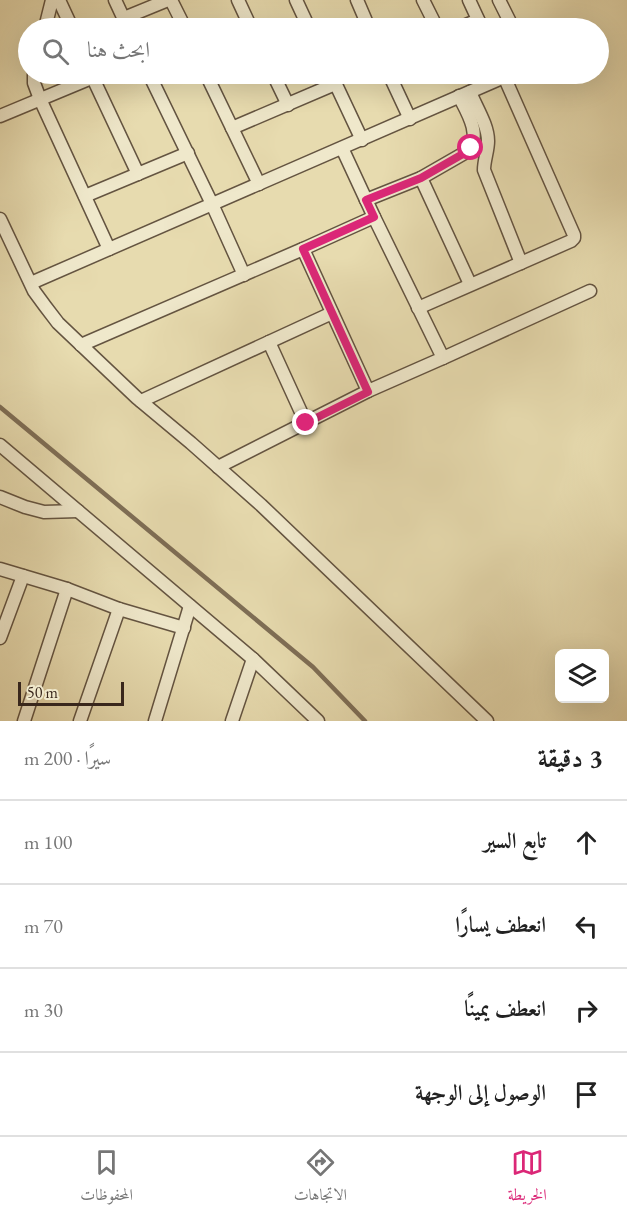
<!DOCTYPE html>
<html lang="ar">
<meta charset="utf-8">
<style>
:root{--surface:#fff;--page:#f2f2f2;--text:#222;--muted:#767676;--line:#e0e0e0;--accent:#db2777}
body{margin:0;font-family:"EB Garamond",Amiri,serif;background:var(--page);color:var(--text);direction:rtl}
.controls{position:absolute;right:18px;bottom:18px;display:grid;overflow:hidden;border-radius:9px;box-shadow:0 6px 24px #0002}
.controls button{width:54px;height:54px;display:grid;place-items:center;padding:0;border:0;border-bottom:2px solid var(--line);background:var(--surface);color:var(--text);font:30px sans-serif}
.scale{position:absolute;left:18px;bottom:15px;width:106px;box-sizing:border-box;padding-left:6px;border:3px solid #39271c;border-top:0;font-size:16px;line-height:21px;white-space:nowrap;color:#39271c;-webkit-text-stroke:4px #efe8cb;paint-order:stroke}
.stop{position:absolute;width:18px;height:18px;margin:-14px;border:4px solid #db2777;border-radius:50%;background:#fff}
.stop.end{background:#db2777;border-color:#fff;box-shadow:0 2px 6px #0008}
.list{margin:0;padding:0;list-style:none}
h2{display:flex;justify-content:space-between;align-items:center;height:78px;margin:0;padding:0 24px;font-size:26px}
h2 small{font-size:20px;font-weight:400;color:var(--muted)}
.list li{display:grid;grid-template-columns:39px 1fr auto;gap:18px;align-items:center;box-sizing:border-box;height:84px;padding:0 24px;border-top:2px solid var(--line)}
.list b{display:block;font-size:22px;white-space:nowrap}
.list em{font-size:20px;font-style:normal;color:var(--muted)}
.icon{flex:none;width:33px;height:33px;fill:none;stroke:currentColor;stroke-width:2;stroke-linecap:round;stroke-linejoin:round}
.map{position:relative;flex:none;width:627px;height:721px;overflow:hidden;direction:ltr}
.search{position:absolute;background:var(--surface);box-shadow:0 6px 24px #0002;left:18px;right:18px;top:18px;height:66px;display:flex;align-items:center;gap:15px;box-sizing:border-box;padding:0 21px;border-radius:33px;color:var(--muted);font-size:22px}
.sheet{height:414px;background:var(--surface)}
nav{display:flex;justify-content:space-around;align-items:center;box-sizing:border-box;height:84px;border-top:2px solid var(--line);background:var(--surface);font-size:16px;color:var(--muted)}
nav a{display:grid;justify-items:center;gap:3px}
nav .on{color:var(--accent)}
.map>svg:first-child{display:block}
</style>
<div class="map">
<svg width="627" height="721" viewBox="0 0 627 721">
<rect width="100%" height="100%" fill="#e7dbaf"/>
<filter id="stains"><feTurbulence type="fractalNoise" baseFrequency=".00333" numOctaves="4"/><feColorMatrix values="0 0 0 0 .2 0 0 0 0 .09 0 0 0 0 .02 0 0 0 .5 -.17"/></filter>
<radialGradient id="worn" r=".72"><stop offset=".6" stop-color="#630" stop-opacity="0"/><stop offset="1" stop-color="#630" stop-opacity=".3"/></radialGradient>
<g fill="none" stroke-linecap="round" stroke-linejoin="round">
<!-- stream -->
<polyline stroke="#7e6e56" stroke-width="4.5" points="0,407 313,667 365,721"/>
<defs>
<g id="street">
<polyline points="59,0 72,28"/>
<polyline points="115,0 128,28"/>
<polyline points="171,0 185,28"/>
<polyline points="238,0 251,28"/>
<polyline points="296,0 309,28"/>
<polyline points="357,0 369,28"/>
<polyline points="423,0 437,28"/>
<polyline points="469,0 482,28"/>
<polyline points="499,0 513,28"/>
<polyline points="124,18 168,0"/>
<polyline points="45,28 52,0"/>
<polyline points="459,28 478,20"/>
<polyline points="34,74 34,83 40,99 109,249"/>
<polyline points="91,74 138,174"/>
<polyline points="149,74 212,204 244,275"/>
<polyline points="206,74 259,184"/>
<polyline points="273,74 288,105"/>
<polyline points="331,74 362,140"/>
<polyline points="389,74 410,119"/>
<path d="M470 92C476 107 488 125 488 141 488 151 484 160 484 170L521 263"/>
<polyline points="0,116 101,74"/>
<polyline points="232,128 335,84"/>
<path d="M421 178 468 151C482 135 467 112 459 96"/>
<polyline points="85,196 188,153"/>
<polyline points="366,200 421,178 470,284"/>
<polyline points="0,219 34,291 45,306 58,323 137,398 191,443 261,505 487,721"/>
<polyline points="303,249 374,217 342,148"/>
<polyline points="31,283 504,77"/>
<polyline points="418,308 571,241 574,238 574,235 503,74"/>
<polyline points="269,342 306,423"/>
<polyline points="81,345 303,249 368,391 218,467"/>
<polyline points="443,358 590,291"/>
<polyline points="368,391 443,358 374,217"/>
<polyline points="141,401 332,313"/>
<polyline points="0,445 253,659 318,721"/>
<polyline points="0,497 25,507 44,512 78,511"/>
<polyline points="0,569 67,589 119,609 184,628"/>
<polyline points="0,638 23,576"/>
<polyline points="24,721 67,589"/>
<polyline points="80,721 119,609"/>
<polyline points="155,721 190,606"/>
<polyline points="232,721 253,659"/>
</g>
</defs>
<!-- street casing -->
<use href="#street" stroke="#645441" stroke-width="15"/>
<!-- street -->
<use href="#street" stroke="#efe8cb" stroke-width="12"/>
</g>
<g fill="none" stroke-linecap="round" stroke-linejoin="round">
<!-- route -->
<polyline stroke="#db2777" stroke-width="8" points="306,423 368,392 303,249 374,217 366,200 421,178 468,151 471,148"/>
</g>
<rect width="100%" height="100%" filter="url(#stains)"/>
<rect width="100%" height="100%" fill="url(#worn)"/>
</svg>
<div class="controls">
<button><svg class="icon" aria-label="layers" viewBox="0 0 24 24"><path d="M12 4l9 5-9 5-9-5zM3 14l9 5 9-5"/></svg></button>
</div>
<div class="scale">50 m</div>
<div class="stop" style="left:471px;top:148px"></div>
<div class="stop end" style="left:306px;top:423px"></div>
<div class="search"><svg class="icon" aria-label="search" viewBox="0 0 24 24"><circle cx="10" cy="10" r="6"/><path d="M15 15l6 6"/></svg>ابحث هنا</div>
</div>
<section class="sheet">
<h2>3 دقيقة<small>سيرًا · 200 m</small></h2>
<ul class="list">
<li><svg class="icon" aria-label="ahead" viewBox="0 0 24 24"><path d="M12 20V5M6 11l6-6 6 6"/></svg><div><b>تابع السير</b></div><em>100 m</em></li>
<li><svg class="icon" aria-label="left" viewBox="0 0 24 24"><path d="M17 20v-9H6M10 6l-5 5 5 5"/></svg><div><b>انعطف يسارًا</b></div><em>70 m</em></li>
<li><svg class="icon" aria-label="right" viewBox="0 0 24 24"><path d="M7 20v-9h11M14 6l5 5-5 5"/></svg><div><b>انعطف يمينًا</b></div><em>30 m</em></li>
<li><svg class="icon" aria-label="arrive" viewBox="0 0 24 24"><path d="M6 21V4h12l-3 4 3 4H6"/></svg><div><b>الوصول إلى الوجهة</b></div></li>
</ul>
</section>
<nav>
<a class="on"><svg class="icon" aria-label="map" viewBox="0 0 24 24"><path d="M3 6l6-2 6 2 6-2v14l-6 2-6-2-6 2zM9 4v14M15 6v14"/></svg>الخريطة</a>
<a><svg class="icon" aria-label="directions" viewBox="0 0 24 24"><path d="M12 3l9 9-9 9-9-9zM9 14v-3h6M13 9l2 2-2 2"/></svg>الاتجاهات</a>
<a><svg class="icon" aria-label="saved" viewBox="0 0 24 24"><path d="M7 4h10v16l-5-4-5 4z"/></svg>المحفوظات</a>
</nav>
